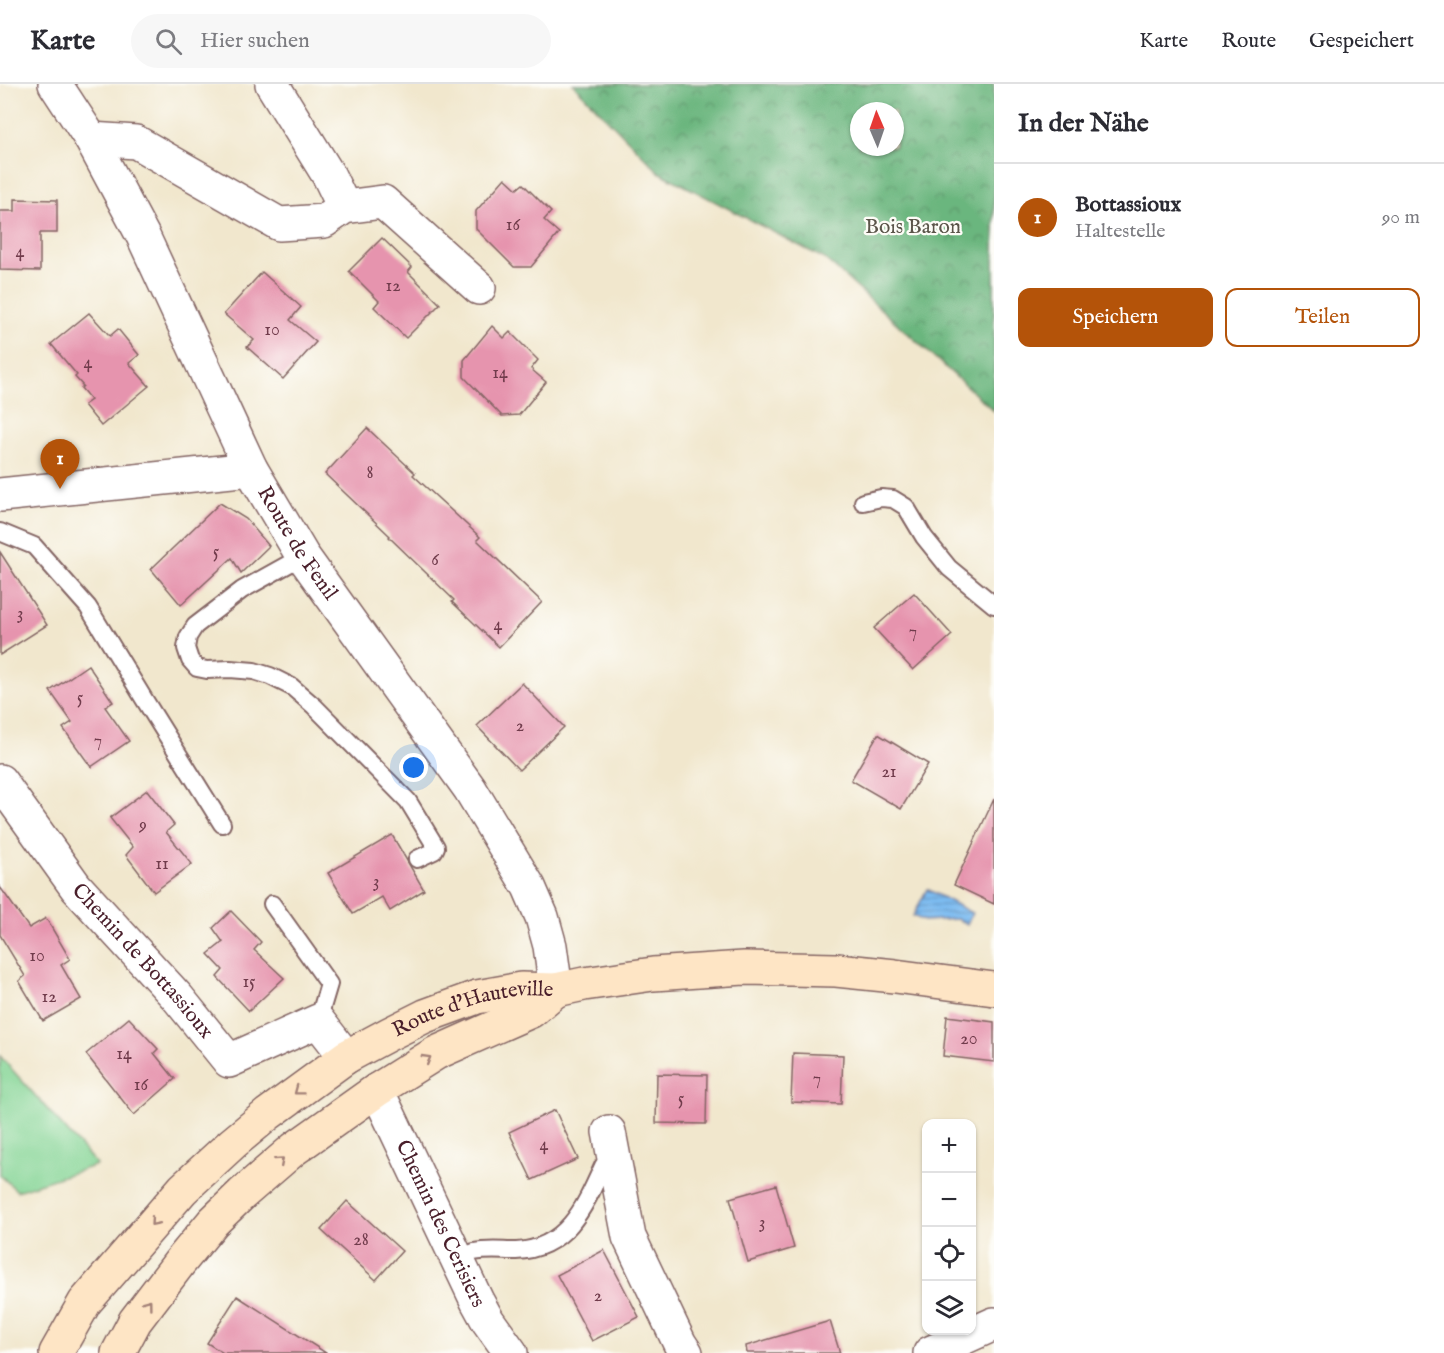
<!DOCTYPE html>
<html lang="de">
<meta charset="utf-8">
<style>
:root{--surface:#fff;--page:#f7f7f7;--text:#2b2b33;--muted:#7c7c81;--line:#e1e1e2;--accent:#b45309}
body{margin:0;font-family:"IM FELL English",serif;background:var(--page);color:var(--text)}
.controls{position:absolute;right:18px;bottom:18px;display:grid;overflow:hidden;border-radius:12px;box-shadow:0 2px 4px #0004}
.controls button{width:54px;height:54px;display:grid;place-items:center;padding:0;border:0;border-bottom:2px solid var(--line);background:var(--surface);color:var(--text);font:30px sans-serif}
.compass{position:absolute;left:850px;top:18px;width:54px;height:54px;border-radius:50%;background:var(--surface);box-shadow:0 2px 4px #0004;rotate:358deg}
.you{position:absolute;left:414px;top:684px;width:21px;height:21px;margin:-15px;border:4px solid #fff;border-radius:50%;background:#1a73e8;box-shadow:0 0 0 9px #1a73e833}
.badge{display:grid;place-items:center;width:39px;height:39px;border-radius:50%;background:var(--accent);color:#fff;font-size:20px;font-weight:700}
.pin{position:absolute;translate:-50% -50px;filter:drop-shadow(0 2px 3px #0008)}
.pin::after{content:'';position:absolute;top:32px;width:21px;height:18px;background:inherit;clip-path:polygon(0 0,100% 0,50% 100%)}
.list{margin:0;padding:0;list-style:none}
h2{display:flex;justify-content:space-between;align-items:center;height:78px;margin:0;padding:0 24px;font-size:26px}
h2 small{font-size:20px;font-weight:400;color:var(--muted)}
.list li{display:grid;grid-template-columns:39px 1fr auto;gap:18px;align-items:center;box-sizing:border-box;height:108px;padding:0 24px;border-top:2px solid var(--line)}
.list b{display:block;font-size:22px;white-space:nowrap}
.list p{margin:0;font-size:20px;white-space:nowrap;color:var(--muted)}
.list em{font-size:20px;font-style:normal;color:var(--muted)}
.actions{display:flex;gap:12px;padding:18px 24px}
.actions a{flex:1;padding:14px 0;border:2px solid var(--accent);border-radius:12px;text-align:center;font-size:21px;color:var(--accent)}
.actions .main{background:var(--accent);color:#fff}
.icon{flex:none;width:33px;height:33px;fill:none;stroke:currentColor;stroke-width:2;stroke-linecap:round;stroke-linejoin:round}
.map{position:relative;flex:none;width:994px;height:1269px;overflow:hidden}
header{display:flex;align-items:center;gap:36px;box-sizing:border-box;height:84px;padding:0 30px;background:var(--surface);border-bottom:2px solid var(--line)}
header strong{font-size:28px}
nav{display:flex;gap:33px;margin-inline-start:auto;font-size:21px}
.search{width:420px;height:54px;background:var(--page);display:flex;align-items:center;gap:15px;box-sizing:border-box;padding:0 21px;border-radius:33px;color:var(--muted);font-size:22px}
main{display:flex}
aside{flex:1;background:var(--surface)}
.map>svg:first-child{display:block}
</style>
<header>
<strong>Karte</strong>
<div class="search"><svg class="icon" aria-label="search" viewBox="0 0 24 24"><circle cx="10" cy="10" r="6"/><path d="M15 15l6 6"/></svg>Hier suchen</div>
<nav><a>Karte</a><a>Route</a><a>Gespeichert</a></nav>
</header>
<main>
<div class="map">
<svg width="994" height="1269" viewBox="0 0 994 1269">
<defs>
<pattern id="forest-crowns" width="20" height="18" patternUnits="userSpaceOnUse" patternTransform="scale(1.5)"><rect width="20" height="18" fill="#6ab67e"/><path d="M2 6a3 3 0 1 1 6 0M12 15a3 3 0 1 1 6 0" fill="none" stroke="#599367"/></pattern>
<pattern id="water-rules" width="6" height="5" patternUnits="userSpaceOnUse" patternTransform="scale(1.5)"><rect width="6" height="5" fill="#7dbcf1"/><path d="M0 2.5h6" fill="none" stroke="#6898c3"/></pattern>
</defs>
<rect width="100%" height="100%" fill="#fdfcf7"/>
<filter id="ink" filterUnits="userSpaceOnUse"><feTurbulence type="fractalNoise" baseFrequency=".0167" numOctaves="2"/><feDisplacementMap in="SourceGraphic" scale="12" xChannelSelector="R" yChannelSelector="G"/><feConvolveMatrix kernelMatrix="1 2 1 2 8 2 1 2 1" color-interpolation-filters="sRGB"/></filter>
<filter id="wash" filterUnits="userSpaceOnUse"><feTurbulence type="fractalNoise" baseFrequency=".008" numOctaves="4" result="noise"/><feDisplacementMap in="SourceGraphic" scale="24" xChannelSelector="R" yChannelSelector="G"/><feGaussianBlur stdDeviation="1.35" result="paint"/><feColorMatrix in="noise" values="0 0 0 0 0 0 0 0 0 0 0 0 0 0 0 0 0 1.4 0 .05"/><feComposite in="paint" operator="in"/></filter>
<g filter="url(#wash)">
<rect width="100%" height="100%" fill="#f1e7cd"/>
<!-- green -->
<polygon fill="#83d494" stroke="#667a60" stroke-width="1.5" points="0,972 97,1081 17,1107 0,1091"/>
<!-- forest -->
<path fill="url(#forest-crowns)" stroke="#5a6a54" stroke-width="1.5" fill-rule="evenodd" d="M573 0H994V327L825 175 660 89ZM859 27H895V63H859Z"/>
<!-- water -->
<polygon fill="url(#water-rules)" stroke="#646e8e" stroke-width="1.5" points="927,805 972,829 967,840 957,835 924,837 913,832"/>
<g id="blocks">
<!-- building -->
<g fill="#e694ae">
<polygon points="505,94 517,105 523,100 551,128 544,136 559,149 531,183 514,183 476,145 476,127"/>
<polygon points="15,115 57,116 57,149 40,149 40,187 0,186 0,127 15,127"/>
<polygon points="382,154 412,183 408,188 440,220 406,254 374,223 379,217 349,187"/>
<polygon points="262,188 301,223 290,236 316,258 283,295 247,263 254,256 224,230"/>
<polygon points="89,229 110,252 118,245 139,271 129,279 149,302 101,342 84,321 91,316 81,304 83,302 75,293 77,291 51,260"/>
<polygon points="492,242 504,254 510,248 538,276 531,285 546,298 519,331 502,332 464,293 464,276"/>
<polygon points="367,344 415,389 413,391 480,453 477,456 542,518 499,563 452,518 454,516 389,453 390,452 325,390"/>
<polygon points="220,419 246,435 269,462 241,489 232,474 181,521 151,485"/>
<polygon points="0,468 47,541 0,571"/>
<polygon points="914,509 952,551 913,586 874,544"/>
<polygon points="88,581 113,618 105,623 129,657 91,683 63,644 72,638 50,607"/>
<polygon points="522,599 564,643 519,686 477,642"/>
<polygon points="878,650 928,680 901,725 851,696"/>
<polygon points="147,706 174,741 166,748 192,780 154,808 126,771 133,763 110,734"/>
<polygon points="994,715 994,820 954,801"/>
<polygon points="392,751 424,806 390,827 382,813 353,830 328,789"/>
<polygon points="0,803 29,844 46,834 70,875 61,881 81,915 43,937 19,897 25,892 0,851"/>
<polygon points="231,827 261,858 254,866 284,894 249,927 217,893 223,886 208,870 223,858 213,844"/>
<polygon points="947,932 994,938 994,978 943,972"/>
<polygon points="129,934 158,965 154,969 175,995 134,1031 86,970"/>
<polygon points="793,969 843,971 841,1020 791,1018"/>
<polygon points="657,990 707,991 706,1040 656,1039"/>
<polygon points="555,1026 578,1075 532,1096 509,1048"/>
<polygon points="776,1101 794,1164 748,1178 730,1114"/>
<polygon points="347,1117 402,1167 376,1196 321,1146"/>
<polygon points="604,1166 639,1233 592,1257 557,1191"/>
<polygon points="237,1212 326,1269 223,1269 207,1259"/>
<polygon points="830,1237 840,1269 747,1269 746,1262"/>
</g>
</g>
</g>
<g filter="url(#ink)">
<use href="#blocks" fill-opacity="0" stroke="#846564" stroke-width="1.5"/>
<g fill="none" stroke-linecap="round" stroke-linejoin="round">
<defs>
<g id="lane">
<polyline points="863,418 881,414 893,415 906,423 924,453 949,484 994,521"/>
<polyline points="0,448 34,462 88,523 144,615 222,740"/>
<polyline points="303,472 242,506 195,542 188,553 186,564 190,576 197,584 207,586 230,585 254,587 270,592 292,603 314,622 408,717 436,763 434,767 417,775"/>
<polyline points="272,820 329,900 318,937"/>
<path d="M457 1176C463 1173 468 1170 474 1168 488 1165 502 1167 516 1167 567 1165 585 1122 603 1082L607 1077 613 1074"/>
</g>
<g id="street">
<path id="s1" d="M55 0 91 55 143 152 251 385 302 471 470 705 529 803 542 833 550 862 556 906"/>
<polyline points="272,0 329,92 344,123"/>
<polyline points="91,55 136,58 279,140 324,137 344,123 383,118 479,204"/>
<polyline points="0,411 251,385"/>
<path id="s2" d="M0 697 76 803 178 914 229 977 318 937 346 973"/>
<path id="s3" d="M377 1006 477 1217 488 1237 511 1269"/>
<polyline points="609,1048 629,1153 680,1260 686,1269"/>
<polyline points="930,1269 994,1240"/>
</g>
<g id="secondary">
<path id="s4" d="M56 1269 85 1218 183 1105 233 1059 268 1030 346 973 389 950 425 932 477 913 521 905 556 906 584 900 653 890 744 884 836 886 895 892 994 905"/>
<polyline points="118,1269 135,1237 180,1178 213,1138 242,1110 294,1065 377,1006 436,969 531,927 556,906"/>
</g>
</defs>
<!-- lane casing -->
<use href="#lane" stroke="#846564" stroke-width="20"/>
<!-- street casing -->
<use href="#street" stroke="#846564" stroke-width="36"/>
<!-- secondary casing -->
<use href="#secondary" stroke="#846564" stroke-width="36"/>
<!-- lane -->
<use href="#lane" stroke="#fff" stroke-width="16"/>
<!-- street -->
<use href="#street" stroke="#fff" stroke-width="33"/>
<!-- secondary -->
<use href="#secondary" stroke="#fee5c5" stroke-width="33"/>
</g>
<!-- one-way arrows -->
<defs><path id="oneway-chevron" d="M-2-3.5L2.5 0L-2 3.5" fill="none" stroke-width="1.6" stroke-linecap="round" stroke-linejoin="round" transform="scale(1.5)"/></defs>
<g stroke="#a48278">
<use href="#oneway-chevron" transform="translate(427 975) rotate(-31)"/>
<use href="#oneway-chevron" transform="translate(298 1007) rotate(143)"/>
<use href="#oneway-chevron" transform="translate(280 1077) rotate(-41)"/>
<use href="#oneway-chevron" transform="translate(154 1138) rotate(131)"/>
<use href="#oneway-chevron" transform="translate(148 1219) rotate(-53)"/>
</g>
</g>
<g text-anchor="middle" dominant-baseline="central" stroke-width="4.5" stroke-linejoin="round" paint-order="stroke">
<!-- number labels -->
<g font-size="18" fill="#713c4c">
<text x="513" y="141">16</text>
<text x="20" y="168">4</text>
<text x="393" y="202">12</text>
<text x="272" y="246">10</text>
<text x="88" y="279">4</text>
<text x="500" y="289">14</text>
<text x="370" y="389">8</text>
<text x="216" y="468">5</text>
<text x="435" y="476">6</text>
<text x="20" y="530">3</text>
<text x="498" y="541">4</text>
<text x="913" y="548">7</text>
<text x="80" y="614">5</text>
<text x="520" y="642">2</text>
<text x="98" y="657">7</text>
<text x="889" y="688">21</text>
<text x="143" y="741">9</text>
<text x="162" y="780">11</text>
<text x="376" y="798">3</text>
<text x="37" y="872">10</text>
<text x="249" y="898">15</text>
<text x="49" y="913">12</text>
<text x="969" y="955">20</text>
<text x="124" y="970">14</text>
<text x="817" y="995">7</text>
<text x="141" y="1001">16</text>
<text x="681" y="1015">5</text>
<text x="544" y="1061">4</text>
<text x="762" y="1139">3</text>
<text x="361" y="1156">28</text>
<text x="598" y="1212">2</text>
</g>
<!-- park labels -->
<g font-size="21" fill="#5b554a" stroke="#fdfcf7">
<text x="913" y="143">Bois Baron</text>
</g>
<!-- street labels -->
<g font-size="21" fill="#4a1f2b" stroke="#fdfcf7">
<text stroke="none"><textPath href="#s1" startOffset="520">Route de Fenil</textPath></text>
<text stroke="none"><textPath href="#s2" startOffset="230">Chemin de Bottassioux</textPath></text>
<text stroke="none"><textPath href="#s4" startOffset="556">Route d'Hauteville</textPath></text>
<text stroke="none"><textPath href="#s3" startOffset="148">Chemin des Cerisiers</textPath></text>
</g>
</g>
</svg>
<div class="controls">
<button>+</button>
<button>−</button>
<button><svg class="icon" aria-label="locate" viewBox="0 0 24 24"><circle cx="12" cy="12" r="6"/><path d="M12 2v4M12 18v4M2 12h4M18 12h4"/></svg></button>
<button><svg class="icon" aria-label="layers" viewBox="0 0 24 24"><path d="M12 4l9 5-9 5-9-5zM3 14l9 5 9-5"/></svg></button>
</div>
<svg class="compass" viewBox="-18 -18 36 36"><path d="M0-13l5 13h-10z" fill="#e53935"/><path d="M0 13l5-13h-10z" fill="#7c7c81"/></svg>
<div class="you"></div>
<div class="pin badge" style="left:60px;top:405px">1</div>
</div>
<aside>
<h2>In der Nähe<small></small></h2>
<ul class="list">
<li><span class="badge">1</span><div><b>Bottassioux</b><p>Haltestelle</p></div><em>90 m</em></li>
</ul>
<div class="actions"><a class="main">Speichern</a><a>Teilen</a></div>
</aside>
</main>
